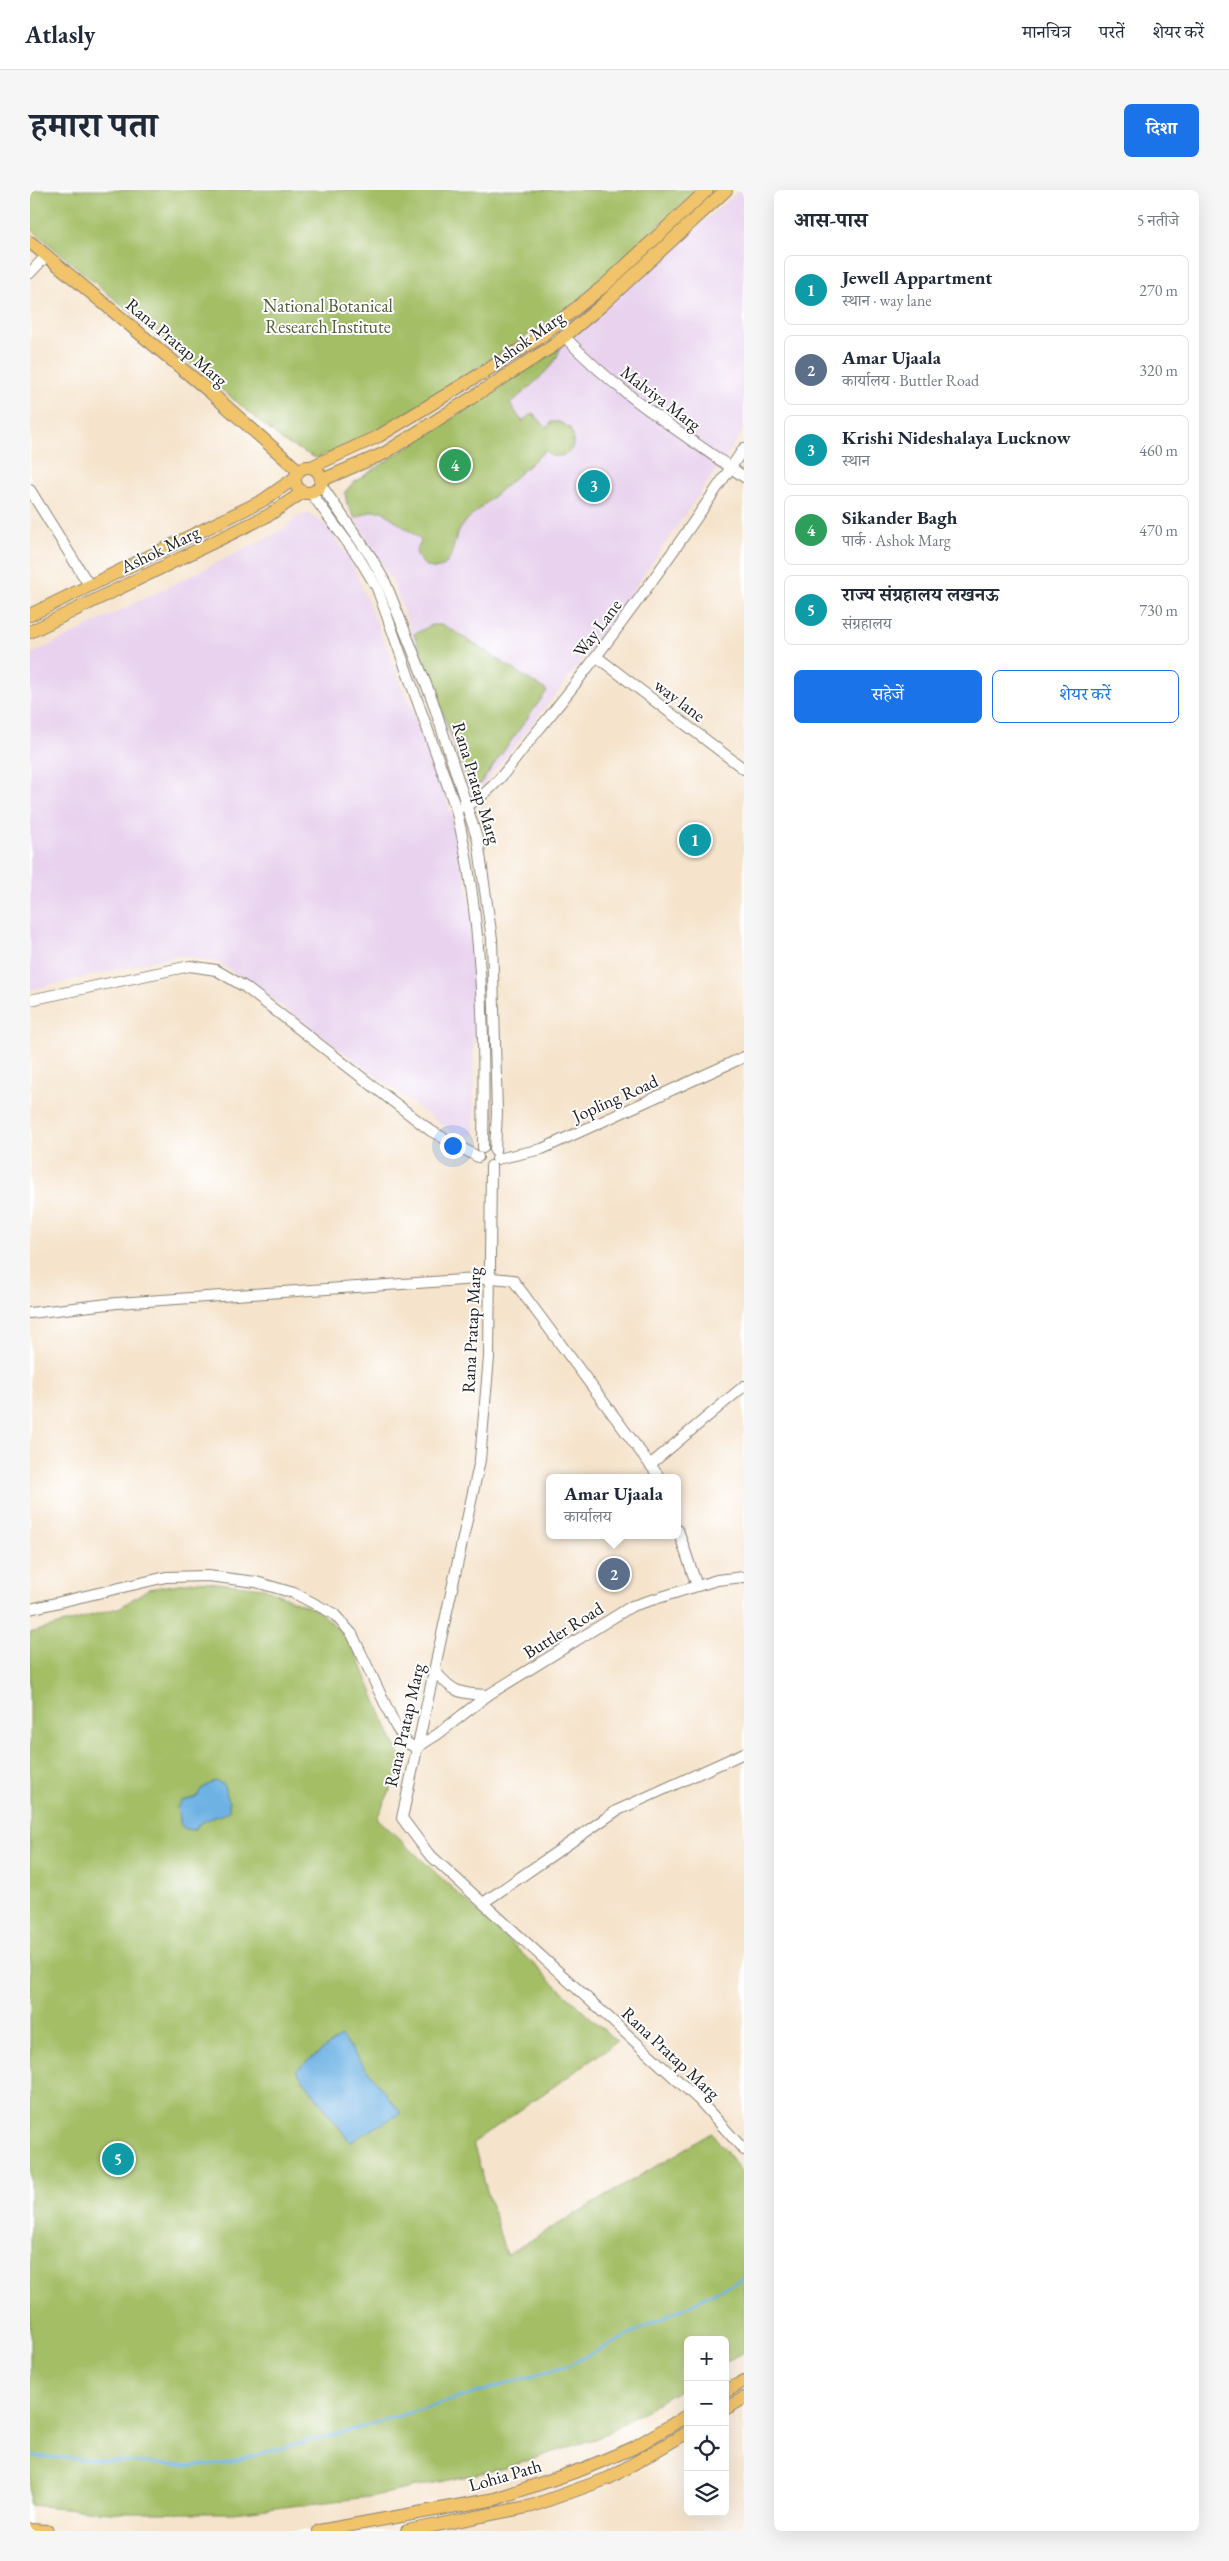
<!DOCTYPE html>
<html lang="hi">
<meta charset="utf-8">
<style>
:root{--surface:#fff;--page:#f6f6f7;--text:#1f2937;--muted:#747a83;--line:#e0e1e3;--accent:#1a73e8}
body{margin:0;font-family:"EB Garamond","Noto Serif Devanagari",serif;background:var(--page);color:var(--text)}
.controls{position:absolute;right:15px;bottom:15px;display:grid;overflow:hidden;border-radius:8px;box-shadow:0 5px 20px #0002}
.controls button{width:45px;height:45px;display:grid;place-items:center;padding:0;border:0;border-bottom:1px solid var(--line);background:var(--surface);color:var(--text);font:25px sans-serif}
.you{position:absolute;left:422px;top:955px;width:18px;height:18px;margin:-12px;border:4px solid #fff;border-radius:50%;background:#1a73e8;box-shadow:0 0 0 8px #1a73e833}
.badge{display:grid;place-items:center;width:32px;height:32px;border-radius:50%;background:var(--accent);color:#fff;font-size:16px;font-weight:700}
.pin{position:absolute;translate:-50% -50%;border:2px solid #fff;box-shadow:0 1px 5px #0006}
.popup{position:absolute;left:516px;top:1284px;width:135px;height:65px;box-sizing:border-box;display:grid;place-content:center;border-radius:8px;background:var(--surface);filter:drop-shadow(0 1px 4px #0005);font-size:16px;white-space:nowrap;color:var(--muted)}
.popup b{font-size:19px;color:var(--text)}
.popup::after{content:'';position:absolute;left:50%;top:100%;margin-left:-10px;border:10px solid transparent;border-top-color:var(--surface)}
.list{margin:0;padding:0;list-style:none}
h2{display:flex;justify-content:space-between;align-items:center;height:65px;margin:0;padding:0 20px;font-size:21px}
h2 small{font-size:16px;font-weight:400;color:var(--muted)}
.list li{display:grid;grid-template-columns:32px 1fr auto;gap:15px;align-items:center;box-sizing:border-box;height:70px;margin:0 10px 10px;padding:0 10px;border:1px solid var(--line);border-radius:8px}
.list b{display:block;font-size:19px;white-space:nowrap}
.list p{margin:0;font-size:16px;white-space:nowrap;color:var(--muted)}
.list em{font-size:16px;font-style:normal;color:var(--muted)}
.actions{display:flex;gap:10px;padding:15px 20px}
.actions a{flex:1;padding:11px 0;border:1px solid var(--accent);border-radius:8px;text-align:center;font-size:18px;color:var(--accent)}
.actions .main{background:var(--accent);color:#fff}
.icon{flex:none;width:28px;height:28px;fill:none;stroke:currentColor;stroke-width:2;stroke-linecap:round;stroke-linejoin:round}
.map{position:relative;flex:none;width:714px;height:2341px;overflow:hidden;border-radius:8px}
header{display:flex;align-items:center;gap:30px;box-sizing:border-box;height:70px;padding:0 25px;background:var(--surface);border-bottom:1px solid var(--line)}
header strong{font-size:24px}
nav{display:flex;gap:28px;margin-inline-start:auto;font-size:18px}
.intro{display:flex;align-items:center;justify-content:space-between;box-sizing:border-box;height:120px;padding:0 30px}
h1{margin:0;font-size:35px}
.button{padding:12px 22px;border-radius:8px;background:var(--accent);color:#fff;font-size:18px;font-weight:700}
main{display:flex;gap:30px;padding:0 30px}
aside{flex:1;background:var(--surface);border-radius:8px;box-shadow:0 5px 20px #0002}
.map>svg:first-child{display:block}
</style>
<header>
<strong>Atlasly</strong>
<nav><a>मानचित्र</a><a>परतें</a><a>शेयर करें</a></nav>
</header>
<div class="intro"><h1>हमारा पता</h1><a class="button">दिशा</a></div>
<main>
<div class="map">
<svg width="714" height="2341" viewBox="0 0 714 2341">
<rect width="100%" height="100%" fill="#fff"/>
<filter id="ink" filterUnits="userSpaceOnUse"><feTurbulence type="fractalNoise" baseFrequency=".02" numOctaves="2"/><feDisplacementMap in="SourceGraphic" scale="10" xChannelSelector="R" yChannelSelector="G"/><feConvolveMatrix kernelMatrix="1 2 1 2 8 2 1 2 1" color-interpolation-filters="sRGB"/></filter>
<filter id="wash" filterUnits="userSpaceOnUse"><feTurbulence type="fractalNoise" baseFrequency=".0096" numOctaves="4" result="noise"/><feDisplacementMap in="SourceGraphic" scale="20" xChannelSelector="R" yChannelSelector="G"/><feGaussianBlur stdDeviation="1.12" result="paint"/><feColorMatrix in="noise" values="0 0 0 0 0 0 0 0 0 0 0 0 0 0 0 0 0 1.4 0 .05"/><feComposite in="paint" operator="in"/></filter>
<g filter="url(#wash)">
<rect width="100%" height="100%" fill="#f5e3cb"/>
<!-- built -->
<g fill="#e8d2ee">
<polygon points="710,0 714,0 714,240 567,452 452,597 438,598 363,392 316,315 313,303 321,293 528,157"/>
<polygon points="279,323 297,337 320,368 392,544 423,628 443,725 444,945 427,946 212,787 187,772 148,765 0,800 0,465 253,340 266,328"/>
</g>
<!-- green -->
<g fill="#a3be65" stroke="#606d40">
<polygon points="0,0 668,0 534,122 335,250 286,268 254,252 0,38"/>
<path d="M530 158C527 177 494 201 480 214L492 231 503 223 517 238 521 232H529L540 238C549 255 540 269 521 266L516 260 437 330C434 334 430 339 428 343 422 355 422 382 402 378 393 376 389 370 386 362L391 352 389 348 352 321H342L325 328 317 314 315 302 323 293Z"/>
<polygon points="402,435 413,435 427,443 517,501 450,594 439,594 384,444"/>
<polygon points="169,1391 234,1398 288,1421 310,1440 326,1463 362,1549 374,1571 347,1628 587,1852 443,1953 476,2065 682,1943 714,1985 714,2162 695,2173 695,2150 658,2150 658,2195 570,2247 475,2278 339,2307 203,2323 91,2323 0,2315 0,1443 91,1417 118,1399"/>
</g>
<!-- water -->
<g fill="#6eb2e4" stroke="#456780">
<path d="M185 1591 193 1594 199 1611V1621C186 1629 172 1628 164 1640L155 1639 151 1635 147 1618 152 1611 167 1607 171 1599Z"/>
<polygon points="311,1846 371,1923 320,1952 266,1880"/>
</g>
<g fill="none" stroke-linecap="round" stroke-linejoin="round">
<!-- stream -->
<polyline stroke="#6eb2e4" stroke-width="3" points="0,2266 163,2276 196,2273 325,2239 537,2176 714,2088"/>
</g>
</g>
<g filter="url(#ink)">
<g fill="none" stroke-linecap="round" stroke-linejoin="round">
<defs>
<g id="minor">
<polyline points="0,83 16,66"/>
<path d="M534 146C588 204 651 242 714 287"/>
<polyline points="291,295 341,367 356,394 402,509 448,651 462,749 467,922 465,961"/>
<polyline points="0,300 59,395"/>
<path d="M281 303 329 368 347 398 426 619C453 729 455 845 453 958"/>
<polyline points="567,467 714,579"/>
<path d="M432 617C462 606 482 572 501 549 578 456 647 358 714 258"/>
<polyline points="0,810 160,776 186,780 215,797 401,941 448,967"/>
<polyline points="467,969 512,959 714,867"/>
<polyline points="461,976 459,1167 450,1270 372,1628 398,1663 668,1909 714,1960"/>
<polyline points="0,1123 87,1113 462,1088 483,1090 630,1288"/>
<polyline points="621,1274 714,1196"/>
<polyline points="648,1340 667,1396"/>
<polyline points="0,1419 136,1387 178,1386 226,1392 264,1403 304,1424 322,1444 366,1537 377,1553 386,1558 408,1544 458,1505 602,1416 687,1390 714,1387"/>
<path d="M405 1481C423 1503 431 1504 458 1505"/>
<polyline points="453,1713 586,1621 714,1563"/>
</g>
<g id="major">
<polyline points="0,52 180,202 269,281"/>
<circle cx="278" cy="290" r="13"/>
<polyline points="281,277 349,246 506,150 575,95 677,0"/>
<polyline points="292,290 355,263 523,156 571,116 696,0"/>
<polyline points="0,425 232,311 265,288"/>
<polyline points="0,442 239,325 273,302"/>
<polyline points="695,2202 714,2191"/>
<polyline points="695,2219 714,2208"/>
<polyline points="0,2340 17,2341"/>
<polyline points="289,2341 465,2309 553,2279 603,2258 658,2225"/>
<polyline points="377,2341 502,2316 579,2288 658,2242"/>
</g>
</defs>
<!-- minor casing -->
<use href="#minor" stroke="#888074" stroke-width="12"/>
<!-- major casing -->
<use href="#major" stroke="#888074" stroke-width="14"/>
<!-- minor -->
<use href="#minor" stroke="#fff" stroke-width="10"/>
<!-- major -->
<use href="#major" stroke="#f1c36a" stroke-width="12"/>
</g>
</g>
<g text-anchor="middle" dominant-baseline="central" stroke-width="4" stroke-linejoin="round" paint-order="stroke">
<!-- park labels -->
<g font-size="18" fill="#525d39" stroke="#fff">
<text x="298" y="115">National Botanical<tspan x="298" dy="21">Research Institute</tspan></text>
</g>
<!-- street labels -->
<g font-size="18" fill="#1c1c1c" stroke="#fff">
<text transform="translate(497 149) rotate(-35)">Ashok Marg</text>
<text transform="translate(147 152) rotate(40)">Rana Pratap Marg</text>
<text transform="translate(631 208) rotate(37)">Malviya Marg</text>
<text transform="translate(130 359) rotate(-26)">Ashok Marg</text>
<text transform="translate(567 438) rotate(-53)">Way Lane</text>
<text transform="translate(650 510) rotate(37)">way lane</text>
<text transform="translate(447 593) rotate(73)">Rana Pratap Marg</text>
<text transform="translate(585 908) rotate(-24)">Jopling Road</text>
<text transform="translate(441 1140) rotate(-87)">Rana Pratap Marg</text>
<text transform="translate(533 1440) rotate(-32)">Buttler Road</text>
<text transform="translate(374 1535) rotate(-77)">Rana Pratap Marg</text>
<text transform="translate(641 1863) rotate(43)">Rana Pratap Marg</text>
<text transform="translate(475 2285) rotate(-16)">Lohia Path</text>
</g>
</g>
</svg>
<div class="controls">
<button>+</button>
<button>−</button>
<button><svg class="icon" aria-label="locate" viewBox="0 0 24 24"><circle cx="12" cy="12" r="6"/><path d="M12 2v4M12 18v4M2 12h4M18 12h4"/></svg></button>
<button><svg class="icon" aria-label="layers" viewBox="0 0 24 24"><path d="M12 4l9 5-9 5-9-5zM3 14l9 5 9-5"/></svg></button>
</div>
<div class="you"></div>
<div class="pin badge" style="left:665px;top:650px;background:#0f9aa8">1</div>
<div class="pin badge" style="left:584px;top:1384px;background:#5c6f8a">2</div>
<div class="popup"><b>Amar Ujaala</b>कार्यालय</div>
<div class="pin badge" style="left:564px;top:296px;background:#0f9aa8">3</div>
<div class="pin badge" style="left:425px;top:275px;background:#2e9e5b">4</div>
<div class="pin badge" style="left:88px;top:1969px;background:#0f9aa8">5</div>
</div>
<aside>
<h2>आस-पास<small>5 नतीजे</small></h2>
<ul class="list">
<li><span class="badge" style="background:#0f9aa8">1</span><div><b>Jewell Appartment</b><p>स्थान · way lane</p></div><em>270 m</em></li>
<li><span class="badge" style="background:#5c6f8a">2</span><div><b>Amar Ujaala</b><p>कार्यालय · Buttler Road</p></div><em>320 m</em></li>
<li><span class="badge" style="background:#0f9aa8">3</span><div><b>Krishi Nideshalaya Lucknow</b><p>स्थान</p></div><em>460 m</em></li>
<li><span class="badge" style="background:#2e9e5b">4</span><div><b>Sikander Bagh</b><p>पार्क · Ashok Marg</p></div><em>470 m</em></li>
<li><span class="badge" style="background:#0f9aa8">5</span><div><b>राज्य संग्रहालय लखनऊ</b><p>संग्रहालय</p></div><em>730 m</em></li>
</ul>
<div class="actions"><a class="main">सहेजें</a><a>शेयर करें</a></div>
</aside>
</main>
